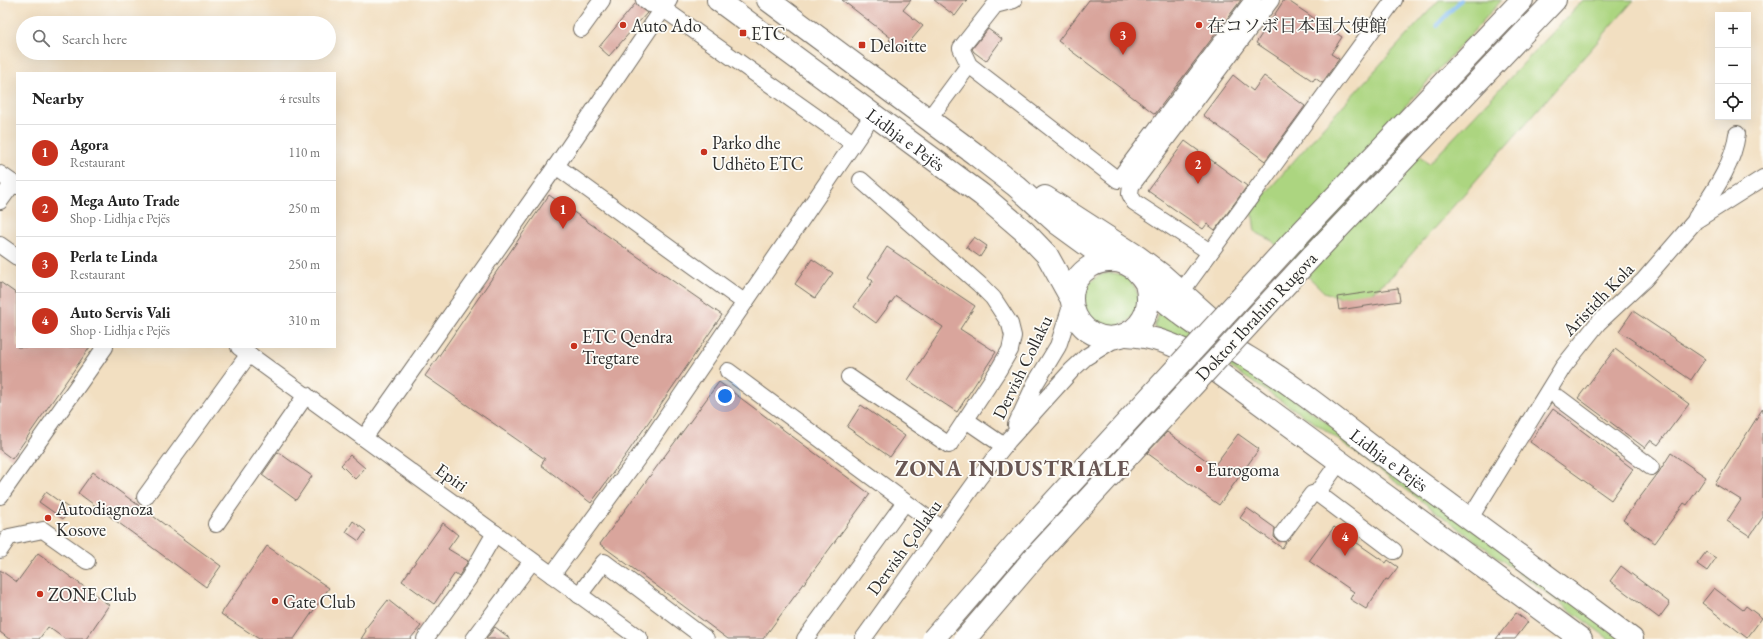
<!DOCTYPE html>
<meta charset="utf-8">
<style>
:root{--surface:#fff;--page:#f2f2f2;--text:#222;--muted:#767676;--line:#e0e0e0;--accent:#c8321e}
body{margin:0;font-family:"EB Garamond","Noto Serif SC","Noto Serif JP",serif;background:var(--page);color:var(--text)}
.controls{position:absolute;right:12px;top:12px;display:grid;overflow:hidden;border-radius:0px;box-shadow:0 4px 16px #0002}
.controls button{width:36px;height:36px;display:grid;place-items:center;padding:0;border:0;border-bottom:1px solid var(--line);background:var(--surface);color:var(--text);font:20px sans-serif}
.you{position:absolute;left:725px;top:396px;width:14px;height:14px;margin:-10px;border:3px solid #fff;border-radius:50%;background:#1a73e8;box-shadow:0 0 0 6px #1a73e833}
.badge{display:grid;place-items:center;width:26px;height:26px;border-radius:50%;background:var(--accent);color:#fff;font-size:13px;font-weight:700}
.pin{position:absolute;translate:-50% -33px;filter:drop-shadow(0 1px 2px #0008)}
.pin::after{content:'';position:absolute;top:21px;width:14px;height:12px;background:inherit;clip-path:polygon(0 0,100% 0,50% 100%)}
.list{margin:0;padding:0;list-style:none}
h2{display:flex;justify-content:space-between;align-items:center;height:52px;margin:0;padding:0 16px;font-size:17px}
h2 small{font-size:13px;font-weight:400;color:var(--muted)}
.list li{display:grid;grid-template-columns:26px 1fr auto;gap:12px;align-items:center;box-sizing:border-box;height:56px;padding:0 16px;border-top:1px solid var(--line)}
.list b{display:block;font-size:15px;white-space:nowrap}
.list p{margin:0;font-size:13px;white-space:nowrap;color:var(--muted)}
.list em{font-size:13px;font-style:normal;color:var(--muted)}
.icon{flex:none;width:22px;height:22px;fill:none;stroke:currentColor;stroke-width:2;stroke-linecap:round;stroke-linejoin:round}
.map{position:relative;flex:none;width:1763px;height:639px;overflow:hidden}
.search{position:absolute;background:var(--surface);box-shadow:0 4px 16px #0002;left:16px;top:16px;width:320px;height:44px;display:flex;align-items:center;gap:10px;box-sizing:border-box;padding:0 14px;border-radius:22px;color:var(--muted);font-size:15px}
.panel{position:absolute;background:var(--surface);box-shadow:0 4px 16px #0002;left:16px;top:72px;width:320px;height:276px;border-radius:0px}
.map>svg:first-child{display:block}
</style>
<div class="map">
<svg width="1763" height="639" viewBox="0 0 1763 639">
<rect width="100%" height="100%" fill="#fdfcf7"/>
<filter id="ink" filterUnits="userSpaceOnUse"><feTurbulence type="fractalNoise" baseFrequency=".025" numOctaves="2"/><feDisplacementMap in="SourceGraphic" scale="8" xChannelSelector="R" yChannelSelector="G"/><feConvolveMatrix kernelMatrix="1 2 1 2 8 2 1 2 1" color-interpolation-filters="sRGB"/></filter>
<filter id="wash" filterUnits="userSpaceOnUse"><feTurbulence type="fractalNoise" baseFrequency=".012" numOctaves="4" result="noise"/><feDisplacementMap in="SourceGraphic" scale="16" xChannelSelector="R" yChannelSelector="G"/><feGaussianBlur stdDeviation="0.9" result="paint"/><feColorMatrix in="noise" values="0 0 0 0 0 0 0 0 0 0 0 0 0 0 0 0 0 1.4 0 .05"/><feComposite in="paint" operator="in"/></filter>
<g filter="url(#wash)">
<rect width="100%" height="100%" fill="#f2dfc1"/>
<!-- green -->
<g fill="#acd580" stroke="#6c8056">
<polygon points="1439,0 1502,0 1389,124 1429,164 1583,0 1634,0 1393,275 1358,304 1324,292 1271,240 1255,232 1252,209 1326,124"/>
<circle cx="1111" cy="300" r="27"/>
<polygon points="1161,308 1308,409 1623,639 1609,639 1324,429 1198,346 1154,327"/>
</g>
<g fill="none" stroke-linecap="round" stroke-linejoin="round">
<!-- stream -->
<polyline stroke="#81bcf3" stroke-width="4" points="1437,25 1461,0"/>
</g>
<g id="blocks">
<!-- building -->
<g fill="#d9a59c">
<polygon points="842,0 911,0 903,10 923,26 902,51 889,40 891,38"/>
<polygon points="934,0 967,0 955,16"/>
<polygon points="1089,0 1241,0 1155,114 1058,41"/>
<polygon points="1284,0 1287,0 1342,37 1331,54 1339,59 1322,83 1315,78 1313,81 1256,43"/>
<polygon points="635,4 647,13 609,56 599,47"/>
<polygon points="988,29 1002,39 986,61 974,52 972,49"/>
<polygon points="1233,75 1253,91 1264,76 1305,106 1265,161 1203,115"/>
<polygon points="1185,141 1247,186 1215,230 1207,224 1203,229 1148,191"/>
<polygon points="549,195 722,315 628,452 591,503 541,465 545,459 425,376"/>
<polygon points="974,237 987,246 980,257 966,247"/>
<polygon points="887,247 975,306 960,329 996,352 957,412 908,380 943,327 896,296 876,323 854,307 873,281 868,277"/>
<polygon points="812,259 833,273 815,298 795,284"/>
<polygon points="0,282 17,294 17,347 90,347 12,459 0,450"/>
<polygon points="1398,288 1400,301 1339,310 1337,297"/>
<polygon points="1633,311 1705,359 1691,380 1619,331"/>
<polygon points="1615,349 1689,404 1658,445 1651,440 1645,448 1578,398"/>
<polygon points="719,382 870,494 763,639 728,639 600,544"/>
<polygon points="861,405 905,436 890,457 847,427"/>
<polygon points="1763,408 1763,517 1750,536 1727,521 1741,500 1715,484"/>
<polygon points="1553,409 1633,469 1611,500 1530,442"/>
<polygon points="1167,432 1214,466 1238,434 1259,449 1219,505 1147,453"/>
<polygon points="278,452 312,476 296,500 262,475"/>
<polygon points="1671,453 1706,477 1687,505 1684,503 1655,543 1623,520 1659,472"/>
<polygon points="350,455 365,468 355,479 341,465"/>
<polygon points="93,472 221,566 206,587 78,493"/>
<polygon points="46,492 70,509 63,519 39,502"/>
<polygon points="1247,508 1275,528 1274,537 1278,541 1286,542 1282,548 1240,518"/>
<polygon points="353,521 366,531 359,541 346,532"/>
<polygon points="443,523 458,535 448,549 468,561 459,576 455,573 434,604 402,581"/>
<polygon points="1334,527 1386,563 1388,560 1398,567 1388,580 1386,579 1366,609 1350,599 1354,592 1309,561"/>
<polygon points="267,546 329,588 294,639 259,639 221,614"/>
<polygon points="1706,552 1716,558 1707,571 1697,564"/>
<polygon points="38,553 109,605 86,639 65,639 48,627 39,639 9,639 0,632 0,570 17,582"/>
<polygon points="1621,566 1670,603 1659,618 1610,581"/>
<polygon points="1714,588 1743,610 1746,606 1762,618 1747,638 1702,603"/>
<polygon points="388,600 421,626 410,639 361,639 366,631 365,629"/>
<polygon points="1516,613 1528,622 1515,639 1496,639"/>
<polygon points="495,627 511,639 486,639"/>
</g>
</g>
</g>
<g filter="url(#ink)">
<use href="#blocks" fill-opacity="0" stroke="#716a60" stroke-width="1"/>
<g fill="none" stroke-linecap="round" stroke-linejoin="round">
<defs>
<g id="minor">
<polyline points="644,0 650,4 658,5 853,143"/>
<polyline points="1014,0 995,5 961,48 969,65 1118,180 1253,0"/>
<polyline points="581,29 602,0"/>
<polyline points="929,119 969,65"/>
<polyline points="556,166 744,302"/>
<polyline points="0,174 17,186"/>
<polyline points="0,201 13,183"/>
<path d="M1696 218C1713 192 1733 166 1737 134"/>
<polyline points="0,245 17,257"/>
<polyline points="1210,252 1134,202 1130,194 1131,186 1271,0"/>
<polyline points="1182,291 1394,0"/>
<polyline points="239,347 640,639"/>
<polyline points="728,371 942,529"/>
<polyline points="849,377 949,445 999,369 1010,350 1013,336 1010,324 993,298 979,284 861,180"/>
<polyline points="1559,398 1651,467"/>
<polyline points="966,420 1004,446"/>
<polyline points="1016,425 1035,384 1058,346 1072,303"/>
<polyline points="364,438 556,166 669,0"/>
<polyline points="1317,493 1340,461"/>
<polyline points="0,496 105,347"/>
<polyline points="145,497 249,354"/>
<polyline points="1470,518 1563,367 1598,323 1644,280 1695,221 1763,178"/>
<polyline points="216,524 306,395"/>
<polyline points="1283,533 1312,494 1317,493 1394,551"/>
<polyline points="0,550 9,537 43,530 87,561"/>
<polyline points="552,575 646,447 873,115"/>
<polyline points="579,595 604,562 706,639"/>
<polyline points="425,639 469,578 495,533"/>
<polyline points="474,639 532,561"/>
<polyline points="805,639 905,502"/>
<polyline points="863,639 978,479 1008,441 1072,370 1086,357 1118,337"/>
</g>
<g id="highway">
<path id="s1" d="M718 0 982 195 1024 231 1047 255 1072 300"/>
<polyline points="768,0 975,154 1016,186 1057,223 1109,261"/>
<polyline points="1045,197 1138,257 1162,275 1228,334"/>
<polyline points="1292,242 1522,0"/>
<polyline points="1312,256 1555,0"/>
<path id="s2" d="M1146 284C1161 341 1087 358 1073 308 1071 298 1072 288 1077 279 1084 269 1096 261 1109 261 1120 260 1132 265 1139 274 1143 278 1145 283 1149 287 1179 316 1214 337 1249 358 1296 386 1339 422 1383 455 1466 516 1549 577 1632 639"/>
<path d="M1126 335C1154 336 1176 345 1200 359L1581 639"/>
</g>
</defs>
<!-- minor casing -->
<use href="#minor" stroke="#716a60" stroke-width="18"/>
<!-- highway casing -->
<use href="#highway" stroke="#716a60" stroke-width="24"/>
<!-- minor -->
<use href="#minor" stroke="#fff" stroke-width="16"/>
<!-- highway -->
<use href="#highway" stroke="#fff" stroke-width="22"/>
<defs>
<g id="highway-bridge">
<polyline points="933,639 1017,542 1292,242"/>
<polyline points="965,639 1034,558 1312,256"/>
</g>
</defs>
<!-- highway-bridge casing -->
<use href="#highway-bridge" stroke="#716a60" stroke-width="24" stroke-linecap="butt"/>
<!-- highway-bridge -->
<use href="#highway-bridge" stroke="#fff" stroke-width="22"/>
</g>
</g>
<!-- markers -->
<g fill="#c8321e" stroke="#fdfcf7" stroke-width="1.5">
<circle cx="623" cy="25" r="4"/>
<circle cx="1199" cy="25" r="4"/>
<rect x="739" y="29" width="8" height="8" rx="2"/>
<rect x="858" y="41" width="8" height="8" rx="2"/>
<circle cx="704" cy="152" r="4"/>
<circle cx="574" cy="346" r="4"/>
<circle cx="1199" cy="469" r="4"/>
<circle cx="48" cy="518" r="4"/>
<circle cx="40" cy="594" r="4"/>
<circle cx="275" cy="601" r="4"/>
</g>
<g text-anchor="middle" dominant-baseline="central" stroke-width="3.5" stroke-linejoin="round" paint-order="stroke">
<!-- poi labels -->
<g font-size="18" fill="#2b2b2b" stroke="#fdfcf7" text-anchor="start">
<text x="631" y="25">Auto Ado</text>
<text x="1207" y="25">在コソボ日本国大使館</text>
<text x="751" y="33">ETC</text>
<text x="870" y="45">Deloitte</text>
<text x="712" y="142">Parko dhe<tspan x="712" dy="21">Udhëto ETC</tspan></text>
<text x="582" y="336">ETC Qendra<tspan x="582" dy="21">Tregtare</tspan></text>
<text x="1207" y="469">Eurogoma</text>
<text x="56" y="508">Autodiagnoza<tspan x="56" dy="21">Kosove</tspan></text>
<text x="48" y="594">ZONE Club</text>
<text x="283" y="601">Gate Club</text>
</g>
<!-- street labels -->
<g font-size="18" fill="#2b2b2b" stroke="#fdfcf7">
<text stroke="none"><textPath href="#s1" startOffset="234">Lidhja e Pejës</textPath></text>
<text transform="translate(1598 299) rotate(-46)">Aristidh Kola</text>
<text transform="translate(1256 316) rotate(-47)">Doktor Ibrahim Rugova</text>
<text transform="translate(1022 367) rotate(-64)">Dervish Collaku</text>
<text stroke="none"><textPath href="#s2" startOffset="541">Lidhja e Pejës</textPath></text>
<text transform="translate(452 477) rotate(36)">Epiri</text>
<text transform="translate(904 547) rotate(-54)">Dervish Çollaku</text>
</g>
<!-- district labels -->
<g font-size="22" font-weight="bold" letter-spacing="1" fill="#685653" stroke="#fdfcf7">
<text x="1013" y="468">ZONA INDUSTRIALE</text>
</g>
</g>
</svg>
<div class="controls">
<button>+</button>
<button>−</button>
<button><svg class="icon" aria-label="locate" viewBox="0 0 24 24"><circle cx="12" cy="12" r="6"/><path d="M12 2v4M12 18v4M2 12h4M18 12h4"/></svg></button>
</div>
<div class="you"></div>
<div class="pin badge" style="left:563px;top:229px">1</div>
<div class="pin badge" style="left:1198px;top:184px">2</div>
<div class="pin badge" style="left:1123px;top:55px">3</div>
<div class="pin badge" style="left:1345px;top:556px">4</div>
<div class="search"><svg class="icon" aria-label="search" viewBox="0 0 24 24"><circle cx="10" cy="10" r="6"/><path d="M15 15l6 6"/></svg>Search here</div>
<section class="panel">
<h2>Nearby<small>4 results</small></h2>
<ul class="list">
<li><span class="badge">1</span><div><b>Agora</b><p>Restaurant</p></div><em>110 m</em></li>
<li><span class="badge">2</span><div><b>Mega Auto Trade</b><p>Shop · Lidhja e Pejës</p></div><em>250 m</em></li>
<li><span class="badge">3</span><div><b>Perla te Linda</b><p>Restaurant</p></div><em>250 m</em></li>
<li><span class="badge">4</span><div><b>Auto Servis Vali</b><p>Shop · Lidhja e Pejës</p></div><em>310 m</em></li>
</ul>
</section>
</div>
